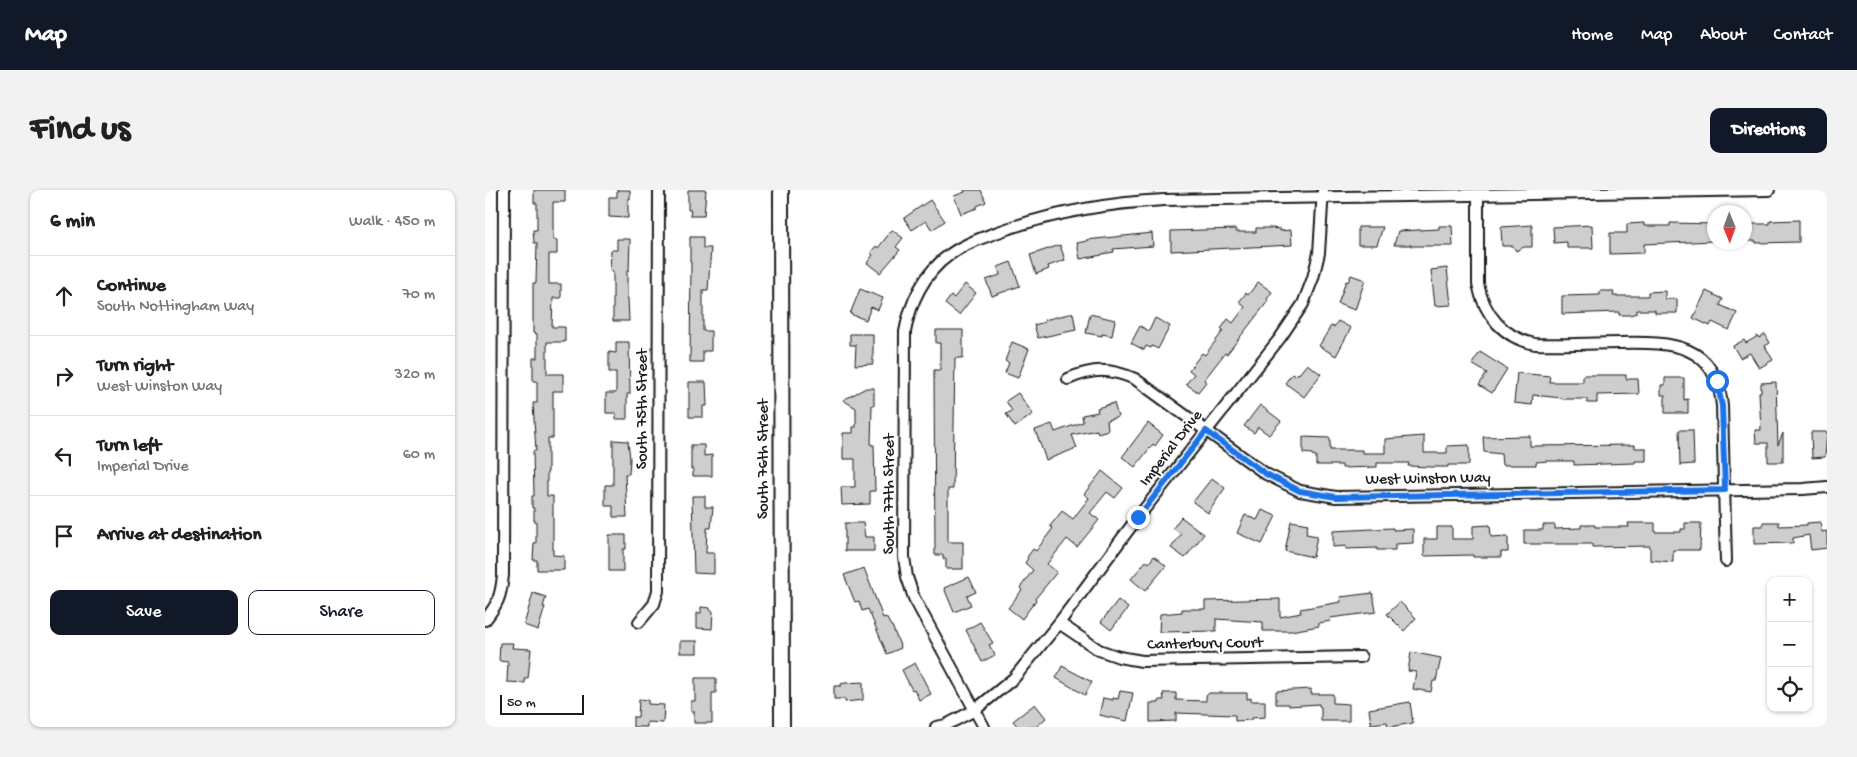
<!DOCTYPE html>
<meta charset="utf-8">
<style>
:root{--surface:#fff;--page:#f2f2f2;--text:#202124;--muted:#757577;--line:#e0e0e0;--accent:#111827}
body{margin:0;font-family:"Gochi Hand",sans-serif;background:var(--page);color:var(--text)}
.controls{position:absolute;right:15px;bottom:15px;display:grid;overflow:hidden;border-radius:10px;box-shadow:0 1px 4px #0004}
.controls button{width:45px;height:45px;display:grid;place-items:center;padding:0;border:0;border-bottom:1px solid var(--line);background:var(--surface);color:var(--text);font:25px sans-serif}
.compass{position:absolute;left:1222px;top:15px;width:45px;height:45px;border-radius:50%;background:var(--surface);box-shadow:0 1px 4px #0004;rotate:179deg}
.scale{position:absolute;left:15px;bottom:12px;width:84px;box-sizing:border-box;padding-left:5px;border:2px solid #1c1c1c;border-top:0;font-size:14px;line-height:18px;white-space:nowrap;color:#1c1c1c;-webkit-text-stroke:4px #fff;paint-order:stroke}
.stop{position:absolute;width:15px;height:15px;margin:-11px;border:4px solid #1a73e8;border-radius:50%;background:#fff}
.stop.end{background:#1a73e8;border-color:#fff;box-shadow:0 1px 5px #0008}
.list{margin:0;padding:0;list-style:none}
h2{display:flex;justify-content:space-between;align-items:center;height:65px;margin:0;padding:0 20px;font-size:21px}
h2 small{font-size:16px;font-weight:400;color:var(--muted)}
.list li{display:grid;grid-template-columns:32px 1fr auto;gap:15px;align-items:center;box-sizing:border-box;height:80px;padding:0 20px;border-top:1px solid var(--line)}
.list b{display:block;font-size:19px;white-space:nowrap}
.list p{margin:0;font-size:16px;white-space:nowrap;color:var(--muted)}
.list em{font-size:16px;font-style:normal;color:var(--muted)}
.actions{display:flex;gap:10px;padding:15px 20px}
.actions a{flex:1;padding:11px 0;border:1px solid var(--accent);border-radius:10px;text-align:center;font-size:18px;color:var(--accent)}
.actions .main{background:var(--accent);color:#fff}
.icon{flex:none;width:28px;height:28px;fill:none;stroke:currentColor;stroke-width:2;stroke-linecap:round;stroke-linejoin:round}
.map{position:relative;flex:none;width:1342px;height:537px;overflow:hidden;border-radius:10px}
header{display:flex;align-items:center;gap:30px;box-sizing:border-box;height:70px;padding:0 25px;background:var(--accent);color:#fff}
header strong{font-size:24px}
nav{display:flex;gap:28px;margin-inline-start:auto;font-size:18px}
.intro{display:flex;align-items:center;justify-content:space-between;box-sizing:border-box;height:120px;padding:0 30px}
h1{margin:0;font-size:35px}
.button{padding:12px 22px;border-radius:10px;background:var(--accent);color:#fff;font-size:18px;font-weight:700}
main{display:flex;gap:30px;padding:0 30px}
aside{flex:1;background:var(--surface);border-radius:10px;box-shadow:0 1px 4px #0004}
.map>svg:first-child{display:block}
</style>
<header>
<strong>Map</strong>
<nav><a>Home</a><a>Map</a><a>About</a><a>Contact</a></nav>
</header>
<div class="intro"><h1>Find us</h1><a class="button">Directions</a></div>
<main>
<aside>
<h2>6 min<small>Walk · 450 m</small></h2>
<ul class="list">
<li><svg class="icon" aria-label="ahead" viewBox="0 0 24 24"><path d="M12 20V5M6 11l6-6 6 6"/></svg><div><b>Continue</b><p>South Nottingham Way</p></div><em>70 m</em></li>
<li><svg class="icon" aria-label="right" viewBox="0 0 24 24"><path d="M7 20v-9h11M14 6l5 5-5 5"/></svg><div><b>Turn right</b><p>West Winston Way</p></div><em>320 m</em></li>
<li><svg class="icon" aria-label="left" viewBox="0 0 24 24"><path d="M17 20v-9H6M10 6l-5 5 5 5"/></svg><div><b>Turn left</b><p>Imperial Drive</p></div><em>60 m</em></li>
<li><svg class="icon" aria-label="arrive" viewBox="0 0 24 24"><path d="M6 21V4h12l-3 4 3 4H6"/></svg><div><b>Arrive at destination</b></div></li>
</ul>
<div class="actions"><a class="main">Save</a><a>Share</a></div>
</aside>
<div class="map">
<svg width="1342" height="537" viewBox="0 0 1342 537">
<rect width="100%" height="100%" fill="#fff"/>
<filter id="ink" filterUnits="userSpaceOnUse"><feTurbulence type="fractalNoise" baseFrequency=".02" numOctaves="2"/><feDisplacementMap in="SourceGraphic" scale="10" xChannelSelector="R" yChannelSelector="G"/><feConvolveMatrix kernelMatrix="1 2 1 2 8 2 1 2 1" color-interpolation-filters="sRGB"/></filter>
<g filter="url(#ink)">
<!-- building -->
<g fill="#cecece" stroke="#1c1c1c">
<polygon points="49,0 80,0 80,12 68,12 68,50 72,50 72,64 64,64 64,94 76,94 76,108 68,108 67,137 80,137 80,152 62,152 62,184 78,184 78,201 68,201 68,248 63,248 63,282 62,282 62,306 68,306 68,365 79,366 79,380 52,380 52,370 48,370 49,353 51,353 51,331 49,331 49,318 47,318 47,306 49,306 48,261 51,261 48,213 52,213 52,191 48,191 48,168 52,168 52,144 48,143 48,93 51,93 52,53 49,53 48,40 52,40 52,13 49,13"/>
<polygon points="132,0 145,0 145,9 143,9 143,28 124,27 124,7 132,7"/>
<polygon points="203,0 221,0 219,26 205,26 206,20 203,20"/>
<polygon points="479,0 496,0 501,12 492,16 492,18 476,24 469,6 480,2"/>
<polygon points="445,10 460,31 447,40 441,31 427,40 419,28"/>
<polygon points="1314,30 1314,52 1271,53 1271,51 1260,51 1260,34 1285,34 1285,31"/>
<polygon points="1159,33 1159,36 1185,36 1185,33 1230,34 1230,51 1159,54 1159,63 1125,64 1125,43 1142,43 1142,34"/>
<polygon points="1047,35 1047,57 1039,57 1031,61 1028,56 1017,56 1016,37"/>
<polygon points="1107,35 1108,58 1082,58 1082,52 1069,53 1068,37"/>
<polygon points="954,36 967,36 968,56 926,56 926,55 909,55 913,41 954,39"/>
<polygon points="873,37 898,37 892,55 873,55"/>
<polygon points="771,38 786,38 795,39 795,41 806,40 807,55 686,61 686,41 751,39 751,42 771,42"/>
<polygon points="407,40 418,48 411,57 415,60 395,83 382,73 388,65 385,63 391,56 393,58"/>
<polygon points="667,43 668,56 628,59 629,62 617,64 617,65 595,69 592,53 602,51 601,50"/>
<polygon points="205,47 218,47 218,58 226,58 223,100 218,100 218,141 226,141 226,161 218,161 218,172 205,172 206,72 205,72"/>
<polygon points="132,49 145,49 144,81 142,81 142,108 143,108 144,131 128,131 128,81 125,81 126,60 132,60"/>
<polygon points="575,55 580,70 563,76 564,79 551,84 545,65"/>
<polygon points="526,72 535,96 507,106 501,90 515,85 513,77"/>
<polygon points="962,78 966,115 950,116 946,80"/>
<polygon points="866,85 880,90 870,120 853,114 861,91 863,92"/>
<polygon points="773,92 787,102 782,109 783,111 742,164 740,163 719,190 721,192 713,202 701,194 709,184 704,180 717,163 720,165 738,141 736,139 743,129 748,133 760,117 754,112 761,103 763,105"/>
<polygon points="480,94 491,103 474,125 460,114 466,106 469,108"/>
<polygon points="375,99 398,108 393,120 386,117 381,130 365,124"/>
<polygon points="1115,101 1129,101 1128,106 1163,106 1163,102 1180,101 1180,109 1192,109 1192,123 1170,123 1170,120 1152,120 1152,123 1145,125 1134,125 1134,122 1077,124 1077,106 1115,105"/>
<polygon points="1221,101 1238,109 1235,115 1252,123 1244,140 1227,132 1225,136 1208,128"/>
<polygon points="588,123 591,140 553,148 549,135 560,132 559,130"/>
<polygon points="605,124 630,130 627,146 617,144 617,146 601,143"/>
<polygon points="670,128 685,136 673,159 667,156 666,158 661,156 659,160 646,153 655,136 664,141"/>
<polygon points="853,131 866,138 851,166 834,156 846,136 849,137"/>
<polygon points="451,140 478,140 478,168 470,168 468,299 463,299 463,352 478,352 478,379 461,379 461,369 458,369 458,365 450,365 449,180 455,180 455,153 451,153"/>
<polygon points="365,144 388,144 388,174 370,175 371,155 365,155"/>
<polygon points="1280,144 1285,153 1280,156 1288,170 1274,178 1265,163 1255,168 1248,156 1259,150 1261,153 1273,146 1274,148"/>
<polygon points="131,152 144,152 145,204 142,204 142,229 131,229 131,223 121,223 121,203 131,203 131,182 124,182 124,162 131,163"/>
<polygon points="527,152 544,159 533,188 520,183 524,173 520,171"/>
<polygon points="995,162 1022,179 1007,203 994,195 1002,183 987,174"/>
<polygon points="822,174 836,184 819,207 800,193 807,184 810,186 813,183 814,184"/>
<polygon points="1032,183 1065,186 1064,192 1098,192 1098,185 1141,185 1141,189 1153,189 1154,204 1112,205 1112,213 1102,213 1102,209 1077,209 1077,208 1048,205 1047,215 1029,213"/>
<polygon points="1180,188 1199,188 1199,210 1203,209 1203,223 1180,223 1180,205 1176,205 1176,195 1180,195"/>
<polygon points="204,192 221,192 222,216 218,216 218,227 204,227"/>
<polygon points="1291,192 1293,255 1298,243 1298,272 1283,272 1283,253 1271,253 1270,240 1276,240 1274,202 1276,202 1276,193"/>
<polygon points="381,198 389,198 389,215 387,215 386,255 389,255 390,301 385,301 385,314 357,315 356,297 370,297 370,269 358,269 358,243 368,243 368,237 371,237 371,218 358,210"/>
<polygon points="533,203 548,224 530,237 521,224 527,221 521,211"/>
<polygon points="629,213 633,227 622,230 623,240 613,243 612,240 587,245 592,258 561,270 550,240 567,234 570,242 598,232 597,225 613,222 612,218"/>
<polygon points="775,215 796,231 784,245 773,237 769,243 759,236"/>
<polygon points="663,233 678,245 670,256 668,254 650,277 637,267"/>
<polygon points="1194,240 1208,240 1209,274 1195,275"/>
<polygon points="1326,242 1342,242 1340,267 1327,268"/>
<polygon points="939,246 939,263 962,263 962,256 984,255 984,275 963,275 963,277 947,277 923,276 924,273 892,273 892,277 857,278 857,275 831,275 831,266 827,265 827,264 818,263 818,247 845,248 845,260 877,260 877,263 900,263 900,249"/>
<polygon points="1045,246 1045,256 1150,255 1150,258 1161,258 1161,271 1150,271 1150,273 1089,275 1089,271 1063,271 1051,272 1051,275 1017,275 1016,264 999,262 998,247"/>
<polygon points="128,250 143,251 145,269 144,284 140,284 142,327 128,327 128,316 120,316 120,295 128,295"/>
<polygon points="206,255 219,255 219,266 227,265 227,286 208,286 208,279 206,279"/>
<polygon points="617,281 638,298 630,308 622,302 605,323 614,330 592,357 582,349 562,374 572,382 550,409 551,410 537,429 523,418 537,400 535,398 548,380 540,373 543,368 542,367 548,359 551,361 568,338 565,336 577,321 588,329 604,308 599,304"/>
<polygon points="727,288 740,298 723,323 708,312"/>
<polygon points="207,306 220,306 220,317 228,317 226,338 222,338 221,363 229,363 229,384 209,383"/>
<polygon points="777,320 791,326 777,354 752,343 760,325 772,330"/>
<polygon points="696,327 719,344 700,368 686,358 696,344 688,338"/>
<polygon points="806,331 823,334 821,344 832,346 828,367 800,361"/>
<polygon points="1278,332 1294,332 1294,336 1322,335 1322,333 1335,332 1337,342 1342,341 1342,358 1326,360 1324,345 1308,348 1308,353 1269,354 1269,336 1278,336"/>
<polygon points="360,333 378,333 380,347 389,347 389,361 360,361"/>
<polygon points="1143,333 1170,333 1170,342 1196,342 1196,339 1200,339 1200,333 1216,333 1215,360 1188,360 1188,372 1165,370 1165,356 1107,357 1107,354 1039,354 1039,340 1058,340 1058,335 1070,335 1070,339 1096,338 1096,335 1110,335 1110,337 1144,337"/>
<polygon points="1005,335 1006,347 1023,346 1023,362 1016,362 1016,367 988,367 988,365 939,366 939,349 952,349 952,337 967,337 967,349 988,349 988,336"/>
<polygon points="908,338 908,340 928,339 928,353 910,354 910,360 892,360 892,358 861,359 861,356 848,357 848,341"/>
<polygon points="124,345 141,345 141,359 138,359 138,381 124,381"/>
<polygon points="669,366 681,376 660,401 646,389 661,371 664,373"/>
<polygon points="379,378 398,428 401,427 406,436 407,436 416,458 402,464 383,419 377,421 374,411 370,412 359,385"/>
<polygon points="484,387 491,402 482,406 486,415 469,422 459,398"/>
<polygon points="48,403 61,407 58,417 60,417 53,440 39,435"/>
<polygon points="888,403 891,422 845,428 846,431 834,433 834,436 806,441 778,441 778,432 731,429 731,441 674,442 675,424 697,422 697,419 720,419 720,411 795,409 795,427 816,423 815,419 856,412 855,407"/>
<polygon points="633,410 643,418 626,440 616,432"/>
<polygon points="915,412 931,428 919,441 902,424"/>
<polygon points="216,417 225,418 225,421 228,421 227,439 212,438 212,423 216,423"/>
<polygon points="495,432 508,453 504,455 510,465 497,472 481,440"/>
<rect x="195" y="451" width="17" height="12"/>
<polygon points="15,453 28,453 27,458 46,459 43,488 40,488 40,493 22,492 23,472 14,471"/>
<polygon points="926,462 956,468 951,491 948,491 946,502 928,499 931,482 923,481"/>
<polygon points="430,473 446,504 434,510 429,499 427,500 417,480"/>
<polygon points="577,476 607,492 600,505 571,488"/>
<polygon points="210,488 231,488 231,503 227,503 227,533 209,533 209,521 206,521 206,511 210,511"/>
<polygon points="378,492 378,510 360,512 360,509 349,509 349,496 356,496 356,494 360,493"/>
<polygon points="826,499 826,504 848,504 848,513 864,514 864,531 836,531 836,517 834,516 834,514 804,516 804,514 791,514 791,501"/>
<polygon points="635,501 648,503 642,531 614,525 618,508 628,510 628,508 633,509"/>
<polygon points="678,503 691,503 691,510 721,511 721,506 724,503 762,503 762,509 766,508 766,511 780,511 780,527 766,528 766,530 750,531 750,525 691,523 691,531 665,532 665,513 674,513 674,510 679,510"/>
<polygon points="154,509 163,510 163,514 179,515 178,533 162,532 162,537 148,537 148,527 153,527"/>
<polygon points="925,512 928,533 905,537 903,537 902,532 886,534 884,519"/>
<polygon points="550,514 561,528 551,537 533,537 528,531"/>
</g>
<g fill="none" stroke-linecap="round" stroke-linejoin="round">
<defs>
<g id="minor">
<path d="M993 6V94C999 125 1019 148 1050 154 1078 155 1107 153 1135 153 1187 152 1231 153 1237 216L1241 371"/>
<path d="M583 189C608 178 625 178 650 189L781 284 815 301 851 307 1318 299 1342 297"/>
<path d="M0 430C13 414 16 406 18 385L19 0"/>
<polyline points="154,432 169,414 173,401 174,0"/>
<polyline points="574,433 614,460 634,467 657,471 876,467"/>
<polyline points="451,537 461,535 490,520 529,488 574,433 653,327 795,148 818,114 828,88 834,63 838,0"/>
<path d="M499 537 429 408 422 387 419 367 420 142C425 113 439 83 464 65 479 54 499 47 516 41 570 22 621 13 679 10L1284 0"/>
</g>
<polyline id="secondary" points="296,0 297,537"/>
</defs>
<!-- minor casing -->
<use href="#minor" stroke="#1c1c1c" stroke-width="14"/>
<!-- secondary casing -->
<use href="#secondary" stroke="#1c1c1c" stroke-width="18"/>
<!-- minor -->
<use href="#minor" stroke="#fff" stroke-width="10"/>
<!-- secondary -->
<use href="#secondary" stroke="#fff" stroke-width="14"/>
</g>
</g>
<g fill="none" stroke-linecap="round" stroke-linejoin="round" filter="url(#ink)">
<!-- route -->
<polyline stroke="#1a73e8" stroke-width="6" points="653,327 721,241 781,284 815,301 851,307 1240,300 1237,216 1232,191"/>
</g>
<g text-anchor="middle" dominant-baseline="central" stroke-width="4" stroke-linejoin="round" paint-order="stroke">
<!-- street labels -->
<g font-size="16" fill="#1c1c1c" stroke="#fff">
<text transform="translate(158 219) rotate(-90)">South 75th Street</text>
<text transform="translate(687 259) rotate(-52)">Imperial Drive</text>
<text transform="translate(279 269) rotate(-90)">South 76th Street</text>
<text transform="translate(943 290) rotate(-1)">West Winston Way</text>
<text transform="translate(405 304) rotate(-90)">South 77th Street</text>
<text transform="translate(720 455) rotate(-1)">Canterbury Court</text>
</g>
</g>
</svg>
<div class="controls">
<button>+</button>
<button>−</button>
<button><svg class="icon" aria-label="locate" viewBox="0 0 24 24"><circle cx="12" cy="12" r="6"/><path d="M12 2v4M12 18v4M2 12h4M18 12h4"/></svg></button>
</div>
<svg class="compass" viewBox="-18 -18 36 36"><path d="M0-13l5 13h-10z" fill="#e53935"/><path d="M0 13l5-13h-10z" fill="#757577"/></svg>
<div class="scale">50 m</div>
<div class="stop" style="left:1232px;top:191px"></div>
<div class="stop end" style="left:653px;top:327px"></div>
</div>
</main>
